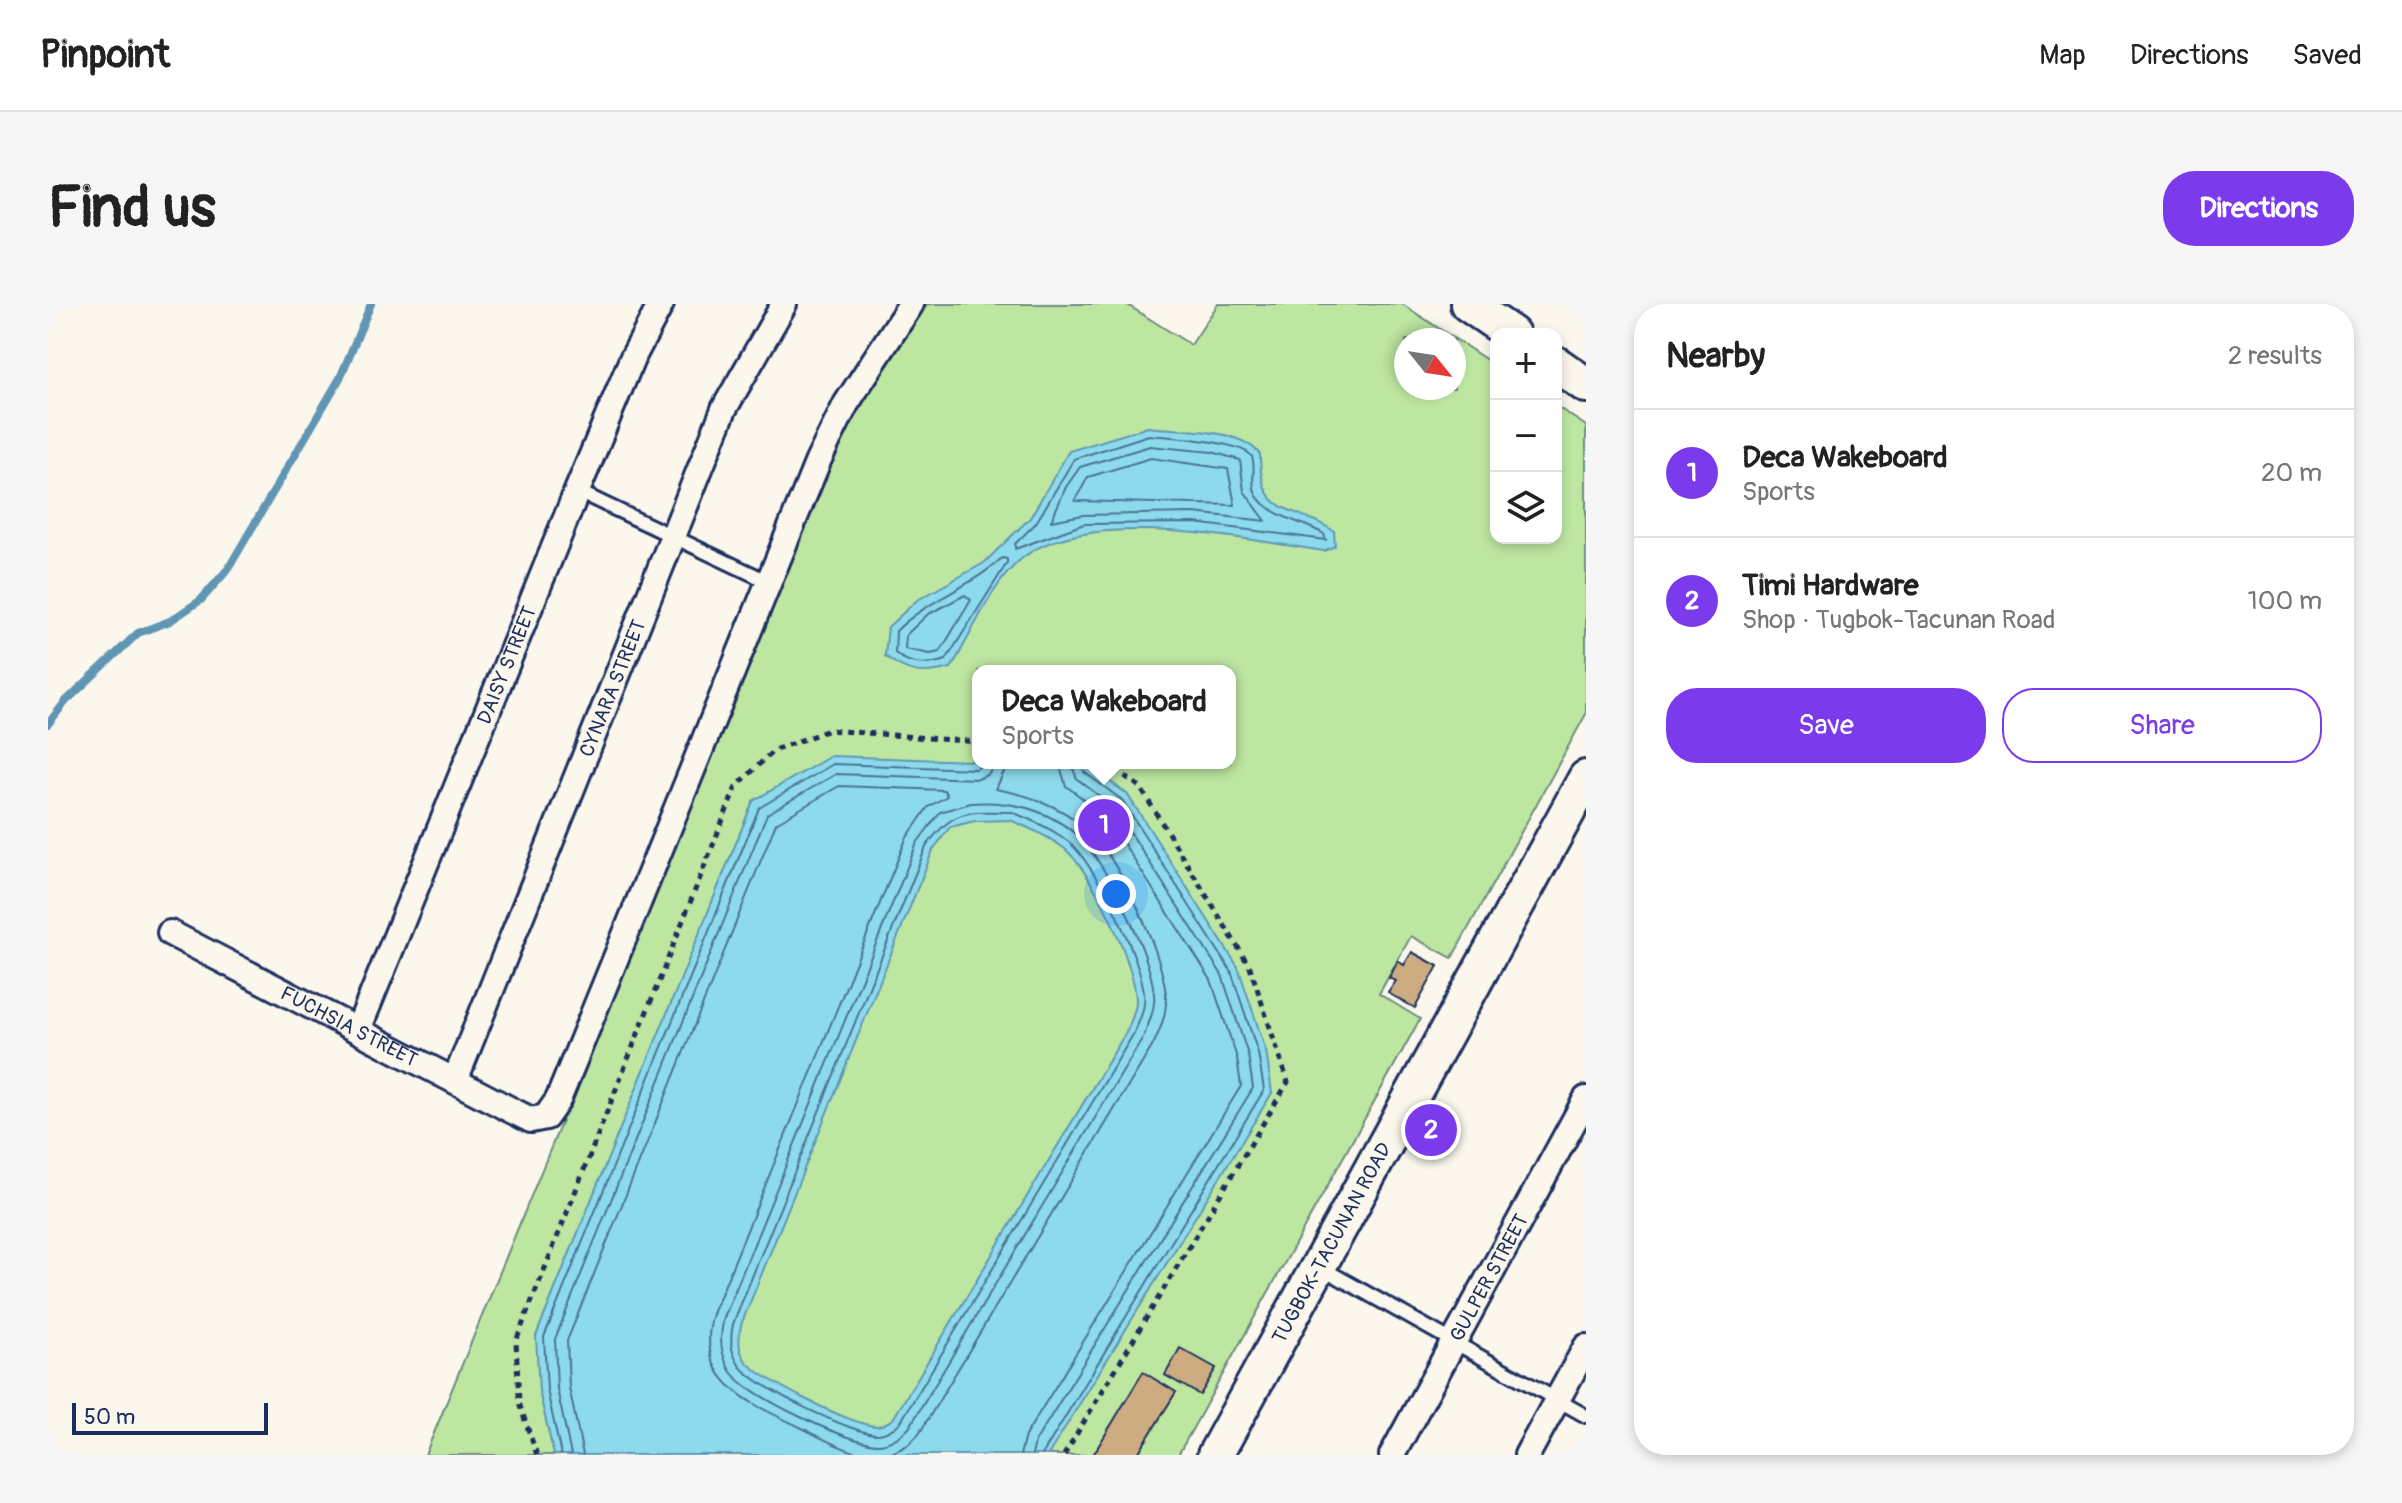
<!DOCTYPE html>
<meta charset="utf-8">
<style>
:root{--surface:#fff;--page:#f6f6f6;--text:#222;--muted:#767676;--line:#e0e0e0;--accent:#7c3aed}
body{margin:0;font-family:Pangolin,sans-serif;background:var(--page);color:var(--text)}
.controls{position:absolute;right:24px;top:24px;display:grid;overflow:hidden;border-radius:16px;box-shadow:0 4px 12px #0003}
.controls button{width:72px;height:72px;display:grid;place-items:center;padding:0;border:0;border-bottom:2px solid var(--line);background:var(--surface);color:var(--text);font:40px sans-serif}
.compass{position:absolute;left:1346px;top:24px;width:72px;height:72px;border-radius:50%;background:var(--surface);box-shadow:0 4px 12px #0003;rotate:120deg}
.scale{position:absolute;left:24px;bottom:20px;width:196px;box-sizing:border-box;padding-left:8px;border:4px solid #1b2f5e;border-top:0;font-size:22px;line-height:28px;white-space:nowrap;color:#1b2f5e;-webkit-text-stroke:6px #fbf7ec;paint-order:stroke}
.you{position:absolute;left:1068px;top:590px;width:28px;height:28px;margin:-20px;border:6px solid #fff;border-radius:50%;background:#1a73e8;box-shadow:0 0 0 12px #1a73e833}
.badge{display:grid;place-items:center;width:52px;height:52px;border-radius:50%;background:var(--accent);color:#fff;font-size:26px;font-weight:700}
.pin{position:absolute;translate:-50% -50%;border:4px solid #fff;box-shadow:0 2px 8px #0006}
.popup{position:absolute;left:924px;top:361px;width:264px;height:104px;box-sizing:border-box;display:grid;place-content:center;border-radius:16px;background:var(--surface);filter:drop-shadow(0 2px 6px #0005);font-size:26px;white-space:nowrap;color:var(--muted)}
.popup b{font-size:30px;color:var(--text)}
.popup::after{content:'';position:absolute;left:50%;top:100%;margin-left:-16px;border:16px solid transparent;border-top-color:var(--surface)}
.list{margin:0;padding:0;list-style:none}
h2{display:flex;justify-content:space-between;align-items:center;height:104px;margin:0;padding:0 32px;font-size:34px}
h2 small{font-size:26px;font-weight:400;color:var(--muted)}
.list li{display:grid;grid-template-columns:52px 1fr auto;gap:24px;align-items:center;box-sizing:border-box;height:128px;padding:0 32px;border-top:2px solid var(--line)}
.list b{display:block;font-size:30px;white-space:nowrap}
.list p{margin:0;font-size:26px;white-space:nowrap;color:var(--muted)}
.list em{font-size:26px;font-style:normal;color:var(--muted)}
.actions{display:flex;gap:16px;padding:24px 32px}
.actions a{flex:1;padding:18px 0;border:2px solid var(--accent);border-radius:32px;text-align:center;font-size:28px;color:var(--accent)}
.actions .main{background:var(--accent);color:#fff}
.icon{flex:none;width:44px;height:44px;fill:none;stroke:currentColor;stroke-width:2;stroke-linecap:round;stroke-linejoin:round}
.map{position:relative;flex:none;width:1538px;height:1151px;overflow:hidden;border-radius:32px}
header{display:flex;align-items:center;gap:48px;box-sizing:border-box;height:112px;padding:0 40px;background:var(--surface);border-bottom:2px solid var(--line)}
header strong{font-size:38px}
nav{display:flex;gap:44px;margin-inline-start:auto;font-size:28px}
.intro{display:flex;align-items:center;justify-content:space-between;box-sizing:border-box;height:192px;padding:0 48px}
h1{margin:0;font-size:56px}
.button{padding:20px 36px;border-radius:32px;background:var(--accent);color:#fff;font-size:28px;font-weight:700}
main{display:flex;gap:48px;padding:0 48px}
aside{flex:1;background:var(--surface);border-radius:32px;box-shadow:0 4px 12px #0003}
.map>svg:first-child{display:block}
</style>
<header>
<strong>Pinpoint</strong>
<nav><a>Map</a><a>Directions</a><a>Saved</a></nav>
</header>
<div class="intro"><h1>Find us</h1><a class="button">Directions</a></div>
<main>
<div class="map">
<svg width="1538" height="1151" viewBox="0 0 1538 1151">
<rect width="100%" height="100%" fill="#fbf7ec"/>
<filter id="ink" filterUnits="userSpaceOnUse"><feTurbulence type="fractalNoise" baseFrequency=".0125" numOctaves="2"/><feDisplacementMap in="SourceGraphic" scale="16" xChannelSelector="R" yChannelSelector="G"/><feConvolveMatrix kernelMatrix="1 2 1 2 8 2 1 2 1" color-interpolation-filters="sRGB"/></filter>
<g filter="url(#ink)">
<!-- green -->
<path fill="#bde6a1" stroke="#6c8a80" stroke-width="2" fill-rule="evenodd" d="M879 0H1078L1143 41 1170 0H1354L1448 62V234H1508V102L1538 122V410L1404 654 1363 632 1331 690 1372 715 1130 1151H377L797 126ZM1358 36H1406V84H1358ZM930 367H1182V459H930Z"/>
<!-- water -->
<g fill="#8edaed" stroke="#6096b4" stroke-width="2" fill-rule="evenodd">
<path d="M1100 123C1132 127 1189 123 1212 150 1212 213 1241 199 1286 227L1287 242 1276 247C1201 236 1033 201 972 256 942 282 924 330 903 364 875 371 860 370 837 352L840 323 868 297 936 259 982 214 1021 147Z"/>
<path d="M783 452 1039 461 1079 490 1190 663 1218 747 1224 789 1000 1151H506L491 1087 488 1032 705 497ZM962 516C981 524 1000 532 1017 545 1045 569 1086 658 1088 695 1089 704 1083 716 1080 725L845 1115C840 1118 834 1122 828 1122 806 1122 711 1075 698 1057 689 1045 691 1035 693 1021L885 546 902 523 927 517Z"/>
</g>
<g fill="none" stroke-linecap="round" stroke-linejoin="round">
<!-- shore -->
<g stroke="#497397" stroke-width="2">
<path d="M1101 131C1118 133 1197 137 1204 153 1209 166 1200 181 1211 195 1227 214 1256 218 1276 230L1278 236 1147 219 1036 220 967 245V240L988 219 1026 155Z"/>
<polygon points="1102,142 1164,148 1192,156 1196,187 1218,217 1146,209 1035,211 1003,217 1018,183 1032,163"/>
<polygon points="1103,154 1180,165 1187,201 1027,197 1040,173"/>
<path d="M954 254 959 255V259L898 356C880 362 862 362 847 349L848 327C879 296 922 284 954 254Z"/>
<polygon points="917,291 923,296 892,348 882,350 857,345 858,331 879,311"/>
<path d="M923 499C963 496 1000 505 1031 533 1058 558 1110 662 1106 699 1105 711 1099 724 1095 734L861 1124C853 1132 840 1141 828 1140 799 1138 700 1092 683 1068 672 1050 671 1034 676 1014L869 539 892 508Z"/>
<path d="M964 508C985 517 1006 525 1023 540 1048 562 1101 667 1096 700 1095 710 1090 720 1086 729L852 1119C846 1124 838 1130 830 1130 806 1131 704 1081 691 1061 682 1047 682 1036 685 1020L878 543C904 505 920 507 964 508Z"/>
<polyline points="513,1151 499,1086 496,1033 711,504 785,460 928,465 937,459"/>
<polyline points="523,1151 509,1085 507,1035 719,510 788,470 930,475 941,470 947,459"/>
<path d="M535 1151 521 1083 519 1037 728 519 791 482 896 486 899 492 880 503 858 535 665 1010C645 1077 702 1099 752 1123 774 1134 796 1147 820 1151"/>
<path d="M840 1151 860 1141 871 1130 1105 741C1111 729 1117 713 1118 700 1121 659 1069 549 1037 523 1010 501 981 491 948 485L960 459"/>
<polyline points="972,1151 977,1132 1193,782 1189,754 1163,676 1058,512 1018,482 1011,459"/>
<polyline points="984,1151 987,1138 1205,784 1200,751 1174,671 1066,503 1029,475 1023,459"/>
<polyline points="994,1151 1216,786 1210,749 1183,667 1074,496 1036,468 1033,459"/>
</g>
<!-- stream -->
<polyline stroke="#6096b4" stroke-width="8" points="0,420 18,397 90,329 122,317 153,296 180,265 292,74 323,0"/>
</g>
<!-- building -->
<g fill="#ceac81" stroke="#1b2f5e" stroke-width="2">
<polygon points="1364,648 1390,662 1367,704 1340,689 1348,677 1341,674 1350,657 1356,661"/>
<polygon points="1132,1044 1168,1064 1152,1091 1117,1071"/>
<polygon points="1095,1068 1128,1088 1089,1151 1045,1151"/>
</g>
<g fill="none" stroke-linecap="round" stroke-linejoin="round">
<defs>
<g id="lane">
<polyline points="529,187 721,278"/>
<polyline points="1272,963 1538,1112"/>
</g>
<g id="street">
<path id="s1" d="M122 629 463 806 483 816 498 813 510 796 770 157 798 100 863 0"/>
<path id="s2" d="M310 726 529 187 584 55 613 0"/>
<path id="s3" d="M408 774 676 105 736 0"/>
<path id="s4" d="M1344 1151 1538 795"/>
<polyline points="1479,1151 1538,1043"/>
</g>
<g id="secondary">
<polyline points="1420,0 1464,30"/>
<polyline points="1508,60 1538,81"/>
<path id="s5" d="M1167 1151 1538 474"/>
</g>
</defs>
<!-- lane casing -->
<use href="#lane" stroke="#1b2f5e" stroke-width="18"/>
<!-- street casing -->
<use href="#street" stroke="#1b2f5e" stroke-width="30"/>
<!-- secondary casing -->
<use href="#secondary" stroke="#1b2f5e" stroke-width="40"/>
<!-- path -->
<g stroke="#1b2f5e" stroke-width="5" stroke-dasharray="6 6" stroke-linecap="butt">
<polyline points="489,1151 471,1099 468,1037 688,483 726,446 781,426 930,438"/>
<polyline points="1016,1151 1240,778 1202,663 1092,483 1059,459"/>
</g>
<!-- lane -->
<use href="#lane" stroke="#fbf7ec" stroke-width="12"/>
<!-- street -->
<use href="#street" stroke="#fbf7ec" stroke-width="24"/>
<!-- secondary -->
<use href="#secondary" stroke="#fbf7ec" stroke-width="34"/>
</g>
</g>
<g text-anchor="middle" dominant-baseline="central" stroke-width="6" stroke-linejoin="round" paint-order="stroke">
<!-- street labels -->
<g font-size="20" fill="#1b2f5e" stroke="#fbf7ec">
<text stroke="none"><textPath href="#s2" startOffset="394">DAISY STREET</textPath></text>
<text stroke="none"><textPath href="#s3" startOffset="420">CYNARA STREET</textPath></text>
<text stroke="none"><textPath href="#s1" startOffset="202">FUCHSIA STREET</textPath></text>
<text stroke="none"><textPath href="#s5" startOffset="242">TUGBOK-TACUNAN ROAD</textPath></text>
<text stroke="none"><textPath href="#s4" startOffset="202">GULPER STREET</textPath></text>
</g>
</g>
</svg>
<div class="controls">
<button>+</button>
<button>−</button>
<button><svg class="icon" aria-label="layers" viewBox="0 0 24 24"><path d="M12 4l9 5-9 5-9-5zM3 14l9 5 9-5"/></svg></button>
</div>
<svg class="compass" viewBox="-18 -18 36 36"><path d="M0-13l5 13h-10z" fill="#e53935"/><path d="M0 13l5-13h-10z" fill="#767676"/></svg>
<div class="scale">50 m</div>
<div class="you"></div>
<div class="pin badge" style="left:1056px;top:521px">1</div>
<div class="popup"><b>Deca Wakeboard</b>Sports</div>
<div class="pin badge" style="left:1383px;top:826px">2</div>
</div>
<aside>
<h2>Nearby<small>2 results</small></h2>
<ul class="list">
<li><span class="badge">1</span><div><b>Deca Wakeboard</b><p>Sports</p></div><em>20 m</em></li>
<li><span class="badge">2</span><div><b>Timi Hardware</b><p>Shop · Tugbok-Tacunan Road</p></div><em>100 m</em></li>
</ul>
<div class="actions"><a class="main">Save</a><a>Share</a></div>
</aside>
</main>
